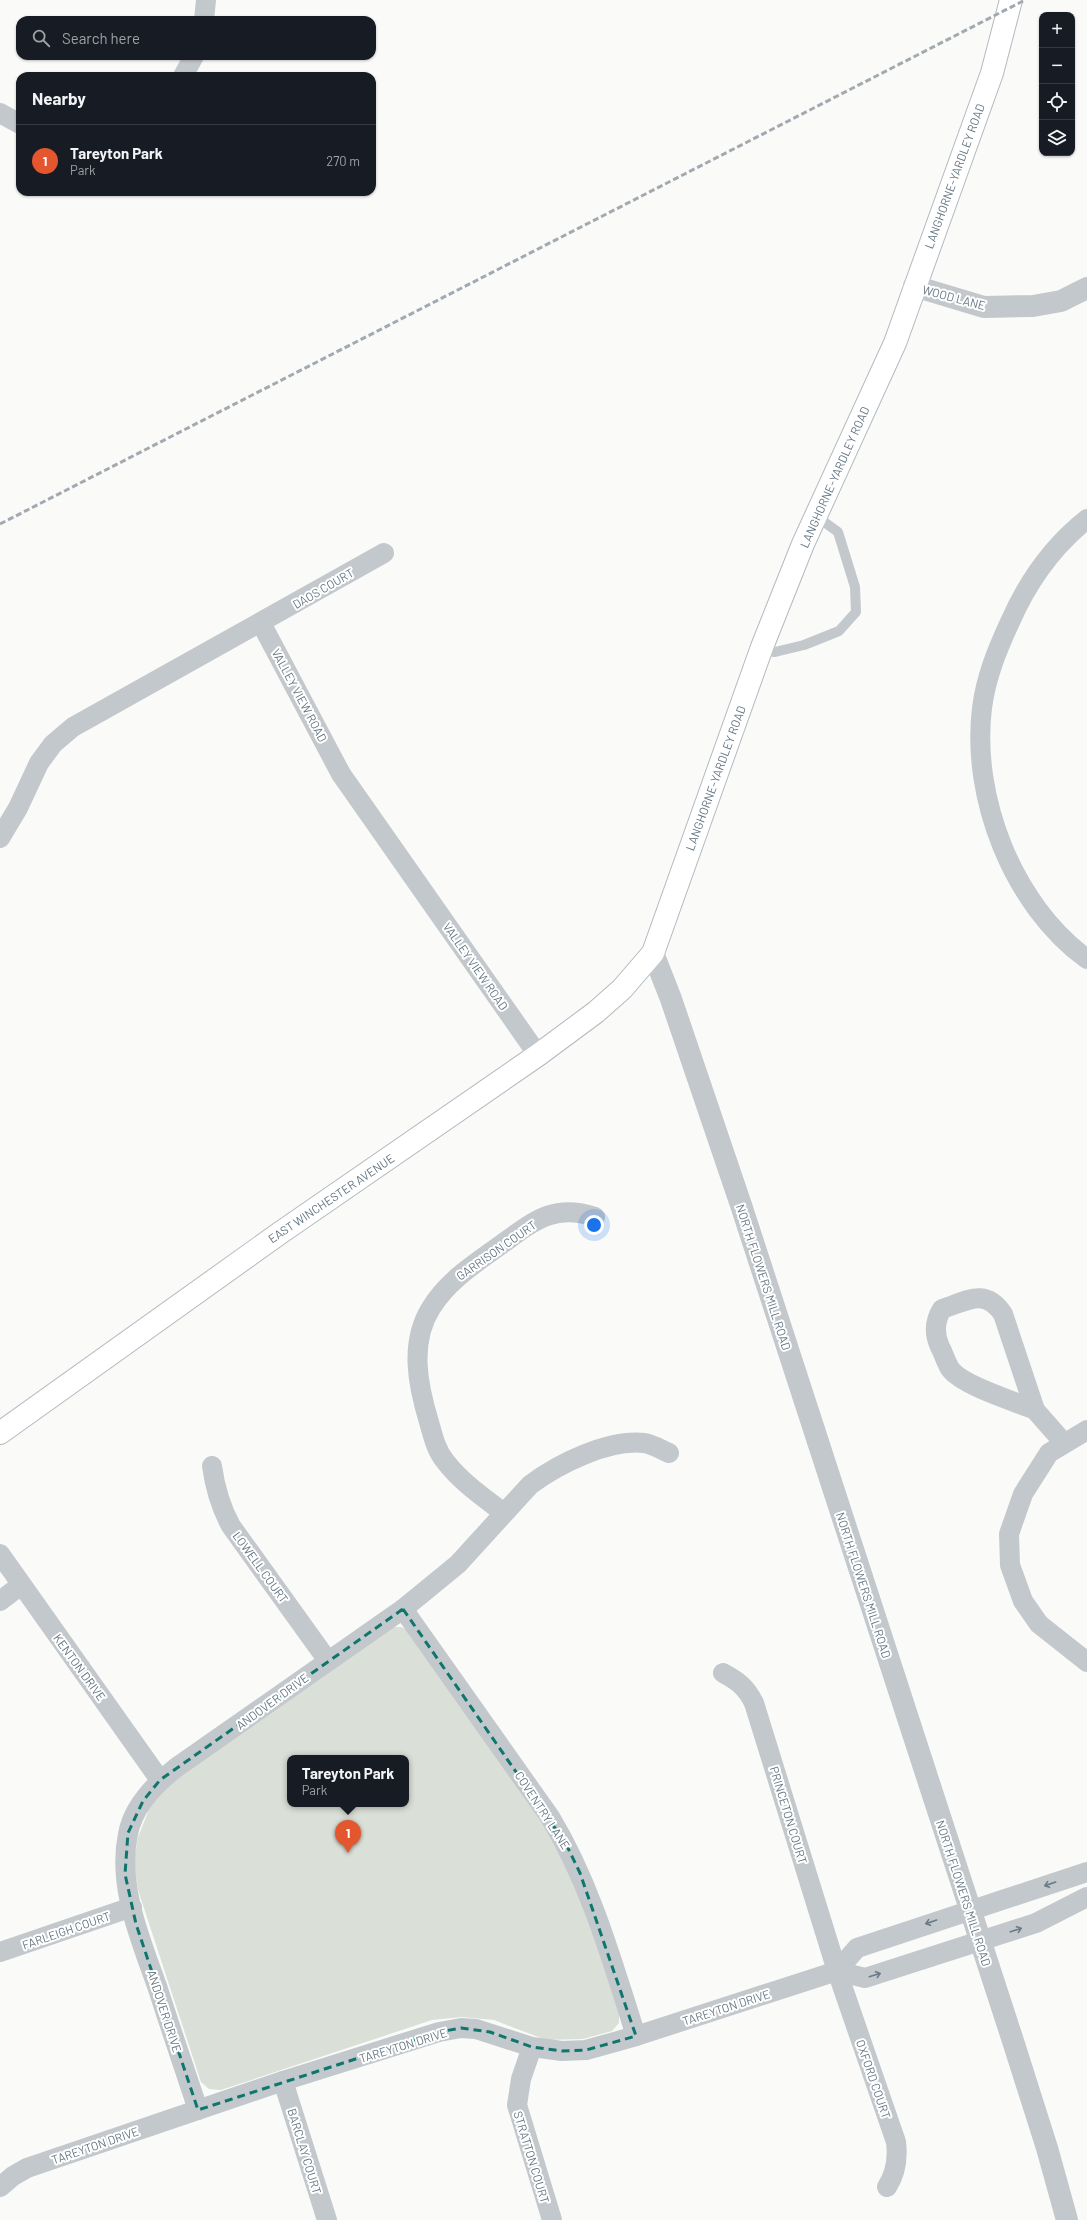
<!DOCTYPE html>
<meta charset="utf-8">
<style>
:root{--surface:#171b24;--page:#242831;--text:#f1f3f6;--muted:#9ea1a6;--line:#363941;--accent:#e4572e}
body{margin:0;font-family:Barlow,sans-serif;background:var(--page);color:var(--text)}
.controls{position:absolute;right:12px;top:12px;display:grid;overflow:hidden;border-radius:8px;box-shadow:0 1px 3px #0004}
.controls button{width:36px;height:36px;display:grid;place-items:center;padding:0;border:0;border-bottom:1px solid var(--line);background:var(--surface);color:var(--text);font:20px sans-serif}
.you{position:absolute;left:594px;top:1225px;width:14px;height:14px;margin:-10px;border:3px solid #fff;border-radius:50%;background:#1a73e8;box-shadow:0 0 0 6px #1a73e833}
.badge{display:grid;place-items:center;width:26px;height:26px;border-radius:50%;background:var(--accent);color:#fff;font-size:13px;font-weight:700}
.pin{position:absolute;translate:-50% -33px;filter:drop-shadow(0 1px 2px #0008)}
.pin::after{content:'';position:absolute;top:21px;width:14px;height:12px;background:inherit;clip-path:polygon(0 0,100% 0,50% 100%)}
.popup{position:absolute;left:287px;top:1755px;width:122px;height:52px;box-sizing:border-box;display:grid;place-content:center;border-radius:8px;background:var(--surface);filter:drop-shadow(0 1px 3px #0005);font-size:13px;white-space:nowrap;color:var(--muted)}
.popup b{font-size:15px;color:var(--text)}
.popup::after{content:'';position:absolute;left:50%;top:100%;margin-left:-8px;border:8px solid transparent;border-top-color:var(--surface)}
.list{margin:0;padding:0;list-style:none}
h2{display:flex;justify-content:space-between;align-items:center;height:52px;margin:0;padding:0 16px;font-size:17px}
h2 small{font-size:13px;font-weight:400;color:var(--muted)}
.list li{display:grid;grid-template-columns:26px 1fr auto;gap:12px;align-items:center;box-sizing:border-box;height:72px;padding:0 16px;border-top:1px solid var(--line)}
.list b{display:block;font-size:15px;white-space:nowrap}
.list p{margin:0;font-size:13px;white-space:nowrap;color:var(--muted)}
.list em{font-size:13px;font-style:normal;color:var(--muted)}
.icon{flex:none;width:22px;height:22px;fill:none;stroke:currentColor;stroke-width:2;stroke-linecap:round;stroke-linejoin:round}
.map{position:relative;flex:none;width:1087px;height:2220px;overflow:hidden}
.search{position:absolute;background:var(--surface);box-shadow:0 1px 3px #0004;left:16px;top:16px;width:360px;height:44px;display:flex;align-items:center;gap:10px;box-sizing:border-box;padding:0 14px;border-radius:12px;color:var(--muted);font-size:15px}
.panel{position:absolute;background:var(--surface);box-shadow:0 1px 3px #0004;left:16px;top:72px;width:360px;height:124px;border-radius:12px}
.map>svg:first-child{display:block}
</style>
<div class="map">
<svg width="1087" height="2220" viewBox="0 0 1087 2220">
<rect width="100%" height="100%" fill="#fafaf8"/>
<!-- green -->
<path fill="#dadfd7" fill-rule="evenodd" d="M393 1627H401L410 1631 557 1844 579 1892 619 2012V2023L612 2031 583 2039 546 2040 494 2020 462 2017 432 2020 221 2090 209 2089 201 2082 138 1890 134 1862 138 1837 150 1807 170 1783ZM290 1758H406V1804H290Z"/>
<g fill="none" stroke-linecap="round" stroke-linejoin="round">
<defs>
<polyline id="secondary" points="0,1433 280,1233 538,1055 596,1012 622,989 653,953 762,647 803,544 895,343 992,73 1011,0"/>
</defs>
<!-- secondary casing -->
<use href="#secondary" stroke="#b3babf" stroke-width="24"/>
<!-- service -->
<polyline stroke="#c3c8cc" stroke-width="10" points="761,651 775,652 804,645 839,631 856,612 855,587 838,532 816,516"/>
<!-- minor -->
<g stroke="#c3c8cc" stroke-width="20">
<polyline points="204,20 206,0"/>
<polyline points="183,76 194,56"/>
<polyline points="0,113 20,124"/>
<path d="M1087 519C1053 546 1027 583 1010 622 997 650 986 677 982 708 971 798 1013 905 1087 959"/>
<polyline points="261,623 341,774 538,1055"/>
<polyline points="0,838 18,808 39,763 53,744 73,727 384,553"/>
<path d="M1035 1410C1014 1401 964 1386 951 1370 946 1363 944 1354 940 1347 934 1334 934 1322 942 1309 967 1301 985 1287 1003 1314L1035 1410 1064 1443"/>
<polyline points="1087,1430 1049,1453 1023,1494 1009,1534 1010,1565 1023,1601 1039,1624 1087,1662"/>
<path d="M212 1466C215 1488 220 1506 231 1526L328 1661"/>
<path d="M504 1513C483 1497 461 1482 445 1461 436 1450 433 1436 429 1422 418 1386 409 1343 431 1308 448 1280 476 1263 502 1244 534 1221 554 1203 595 1217"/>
<polyline points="0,1554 160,1780"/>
<polyline points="0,1601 21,1585"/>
<path d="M403 1609 550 1817C591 1885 612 1961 636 2036"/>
<path d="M723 1673C738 1681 746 1687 754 1703L837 1971 896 2142C898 2158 896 2173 887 2187"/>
<polyline points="0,1952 132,1907"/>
<polyline points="837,1971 865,1978 1036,1923 1087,1897"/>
<polyline points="532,2047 521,2079 517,2105 552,2220"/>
<polyline points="283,2081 327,2220"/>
<path d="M198 2110C185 2070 171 2030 158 1989 141 1940 117 1887 128 1834 133 1806 155 1784 177 1767L403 1609 458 1564 530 1485C558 1464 608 1439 644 1443 652 1444 662 1450 669 1453"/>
<polyline points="0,2187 13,2176 27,2168 283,2081 439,2032 461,2028 476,2029 532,2047 562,2051 586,2050 636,2036 837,1971 857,1948 1087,1872"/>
</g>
<!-- tertiary -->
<g stroke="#c3c8cc" stroke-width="22">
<polyline points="914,286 984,307 1033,306 1061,301 1087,288"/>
<polyline points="653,953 671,999 741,1205 1013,2041 1047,2148 1067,2220"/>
</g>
<!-- secondary -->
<use href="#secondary" stroke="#fff" stroke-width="22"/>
<!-- rail -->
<polyline stroke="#a2aab0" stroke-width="3" stroke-dasharray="6 3" stroke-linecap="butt" points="0,524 1025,0"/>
</g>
<!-- one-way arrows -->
<defs><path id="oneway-shaft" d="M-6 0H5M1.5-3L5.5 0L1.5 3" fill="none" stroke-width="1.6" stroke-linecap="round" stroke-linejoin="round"/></defs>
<g stroke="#6a7a87">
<use href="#oneway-shaft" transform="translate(1050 1884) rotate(161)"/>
<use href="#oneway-shaft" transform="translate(931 1922) rotate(161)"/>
<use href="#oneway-shaft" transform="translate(1016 1930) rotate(-18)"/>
<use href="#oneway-shaft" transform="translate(875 1975) rotate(-17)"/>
</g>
<!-- marked area -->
<path fill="none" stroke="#0f766e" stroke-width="3" stroke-dasharray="8 5" stroke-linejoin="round" d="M403 1609 566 1844 580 1873 636 2036 586 2050 562 2051 532 2047 490 2032 461 2028 439 2032 198 2110 136 1924 125 1874 128 1833 143 1801 160 1780Z"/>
<g text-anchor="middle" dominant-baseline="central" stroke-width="4" stroke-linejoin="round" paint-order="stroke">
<!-- street labels -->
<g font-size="12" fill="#657683" stroke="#fff">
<text transform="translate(954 176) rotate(-70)">LANGHORNE-YARDLEY ROAD</text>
<text transform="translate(954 297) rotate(15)">WOOD LANE</text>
<text transform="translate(834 477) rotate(-66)">LANGHORNE-YARDLEY ROAD</text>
<text transform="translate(323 588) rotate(-30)">DAOS COURT</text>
<text transform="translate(300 695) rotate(62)">VALLEY VIEW ROAD</text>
<text transform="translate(715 778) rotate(-70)">LANGHORNE-YARDLEY ROAD</text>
<text transform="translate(476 966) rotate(55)">VALLEY VIEW ROAD</text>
<text transform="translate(331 1198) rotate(-34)">EAST WINCHESTER AVENUE</text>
<text transform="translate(496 1250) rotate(-35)">GARRISON COURT</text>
<text transform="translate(764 1277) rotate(72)">NORTH FLOWERS MILL ROAD</text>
<text transform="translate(261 1567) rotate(54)">LOWELL COURT</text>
<text transform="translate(864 1585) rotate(72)">NORTH FLOWERS MILL ROAD</text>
<text transform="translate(80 1667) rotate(54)">KENTON DRIVE</text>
<text transform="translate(272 1701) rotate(-36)">ANDOVER DRIVE</text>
<text transform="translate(543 1810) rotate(57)">COVENTRY LANE</text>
<text transform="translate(789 1815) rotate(73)">PRINCETON COURT</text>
<text transform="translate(964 1893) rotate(72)">NORTH FLOWERS MILL ROAD</text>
<text transform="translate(66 1930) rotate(-19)">FARLEIGH COURT</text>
<text transform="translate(726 2007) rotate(-18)">TAREYTON DRIVE</text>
<text transform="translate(165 2011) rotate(72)">ANDOVER DRIVE</text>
<text transform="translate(403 2045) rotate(-17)">TAREYTON DRIVE</text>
<text transform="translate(874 2079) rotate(71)">OXFORD COURT</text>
<text transform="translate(95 2145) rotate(-19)">TAREYTON DRIVE</text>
<text transform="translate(305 2151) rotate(73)">BARCLAY COURT</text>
<text transform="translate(532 2157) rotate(73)">STRATTON COURT</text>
</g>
</g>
</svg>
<div class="controls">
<button>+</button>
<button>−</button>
<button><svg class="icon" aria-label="locate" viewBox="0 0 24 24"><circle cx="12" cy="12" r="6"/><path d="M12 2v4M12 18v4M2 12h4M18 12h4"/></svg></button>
<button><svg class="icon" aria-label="layers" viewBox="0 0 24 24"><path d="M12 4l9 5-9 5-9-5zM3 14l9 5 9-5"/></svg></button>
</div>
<div class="you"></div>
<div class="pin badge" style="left:348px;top:1853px">1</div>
<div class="popup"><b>Tareyton Park</b>Park</div>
<div class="search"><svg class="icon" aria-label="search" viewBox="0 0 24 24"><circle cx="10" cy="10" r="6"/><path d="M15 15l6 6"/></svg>Search here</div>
<section class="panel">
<h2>Nearby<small></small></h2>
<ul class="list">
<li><span class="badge">1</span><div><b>Tareyton Park</b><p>Park</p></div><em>270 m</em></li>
</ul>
</section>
</div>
